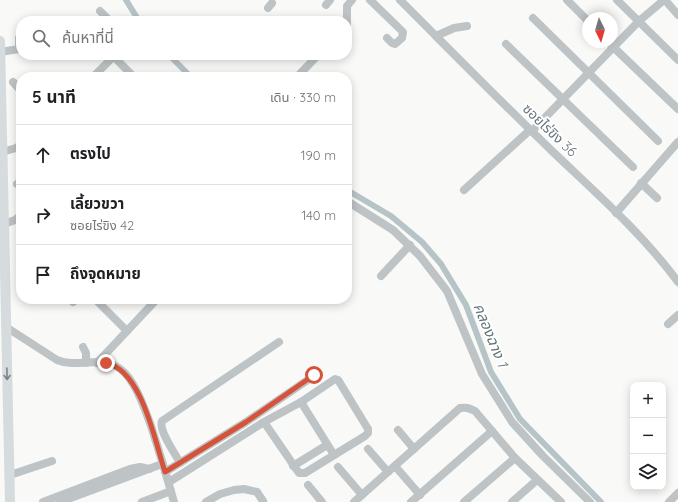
<!DOCTYPE html>
<html lang="th">
<meta charset="utf-8">
<style>
:root{--surface:#fff;--page:#f6f6f6;--text:#202124;--muted:#757577;--line:#e0e0e0}
body{margin:0;font-family:Quicksand,"Noto Sans Thai",sans-serif;background:var(--page);color:var(--text)}
.controls{position:absolute;right:12px;bottom:12px;display:grid;overflow:hidden;border-radius:8px;box-shadow:0 2px 10px #0003}
.controls button{width:36px;height:36px;display:grid;place-items:center;padding:0;border:0;border-bottom:1px solid var(--line);background:var(--surface);color:var(--text);font:20px sans-serif}
.compass{position:absolute;left:582px;top:12px;width:36px;height:36px;border-radius:50%;background:var(--surface);box-shadow:0 2px 10px #0003;rotate:175deg}
.stop{position:absolute;width:12px;height:12px;margin:-9px;border:3px solid #d5533b;border-radius:50%;background:#fff}
.stop.end{background:#d5533b;border-color:#fff;box-shadow:0 1px 4px #0008}
.list{margin:0;padding:0;list-style:none}
h2{display:flex;justify-content:space-between;align-items:center;height:52px;margin:0;padding:0 16px;font-size:17px}
h2 small{font-size:13px;font-weight:400;color:var(--muted)}
.list li{display:grid;grid-template-columns:26px 1fr auto;gap:12px;align-items:center;box-sizing:border-box;height:60px;padding:0 16px;border-top:1px solid var(--line)}
.list b{display:block;font-size:15px;white-space:nowrap}
.list p{margin:0;font-size:13px;white-space:nowrap;color:var(--muted)}
.list em{font-size:13px;font-style:normal;color:var(--muted)}
.icon{flex:none;width:22px;height:22px;fill:none;stroke:currentColor;stroke-width:2;stroke-linecap:round;stroke-linejoin:round}
.map{position:relative;flex:none;width:678px;height:502px;overflow:hidden}
.search{position:absolute;background:var(--surface);box-shadow:0 2px 10px #0003;left:16px;top:16px;width:336px;height:44px;display:flex;align-items:center;gap:10px;box-sizing:border-box;padding:0 14px;border-radius:16px;color:var(--muted);font-size:15px}
.panel{position:absolute;background:var(--surface);box-shadow:0 2px 10px #0003;left:16px;top:72px;width:336px;height:232px;border-radius:16px}
.map>svg:first-child{display:block}
</style>
<div class="map">
<svg width="678" height="502" viewBox="0 0 678 502">
<rect width="100%" height="100%" fill="#f9f9f7"/>
<g fill="none" stroke-linecap="round" stroke-linejoin="round">
<!-- canal -->
<g stroke="#b7c4c7" stroke-width="6">
<polyline points="126,0 139,21"/>
<polyline points="169,55 191,77"/>
<polyline points="347,190 391,216 422,242 441,264 466,305 491,372 520,419 601,502"/>
</g>
<!-- minor -->
<g stroke="#bec3c6" stroke-width="8">
<polyline points="370,0 403,32 402,38 395,44 392,43 387,38"/>
<path d="M400 0C451 51 501 102 552 151 596 193 642 233 678 282"/>
<polyline points="567,0 588,21"/>
<polyline points="617,0 678,60"/>
<polyline points="665,0 678,15"/>
<polyline points="326,5 330,0"/>
<polyline points="268,8 272,3"/>
<polyline points="100,11 110,21"/>
<polyline points="533,18 658,141"/>
<polyline points="347,24 347,6 352,0"/>
<polyline points="436,36 454,28 467,26"/>
<polyline points="608,42 678,109"/>
<polyline points="506,44 633,167"/>
<polyline points="0,52 19,49 19,38"/>
<polyline points="114,57 134,77"/>
<polyline points="93,77 115,55"/>
<polyline points="297,77 318,55"/>
<polyline points="13,82 21,91"/>
<polyline points="532,131 639,21 664,0"/>
<polyline points="2,152 16,148 21,145"/>
<polyline points="641,183 657,198"/>
<polyline points="17,184 21,181"/>
<polyline points="464,190 530,130"/>
<polyline points="347,201 393,230 420,256 447,291 482,374 512,422 543,456 590,502"/>
<polyline points="616,213 678,142"/>
<polyline points="4,224 15,220 21,215"/>
<polyline points="381,276 410,245"/>
<polyline points="95,299 127,331"/>
<polyline points="73,302 77,299"/>
<polyline points="668,324 678,315"/>
<path d="M6 327 57 360C76 368 97 357 114 365 122 369 129 377 133 384 141 397 146 412 151 426 159 451 167 477 174 502"/>
<polyline points="83,347 86,353 86,363"/>
<polyline points="97,363 157,299"/>
<polyline points="301,402 334,455"/>
<polyline points="398,430 414,449"/>
<polyline points="368,449 388,472"/>
<path d="M180 463C175 453 158 430 162 421L279 342"/>
<polyline points="293,466 327,445"/>
<polyline points="395,466 420,495"/>
<polyline points="338,467 362,495"/>
<polyline points="165,472 246,422 315,375"/>
<polyline points="10,475 52,461"/>
<polyline points="169,482 264,422 301,402 335,379 338,380 340,383 368,429 368,433 365,436 305,473 299,473 264,422"/>
<polyline points="308,485 322,502"/>
<polyline points="43,502 130,469 140,467 149,469"/>
<polyline points="60,502 162,464"/>
<polyline points="142,502 171,491"/>
<polyline points="206,502 220,494 234,490 244,489 257,492 263,501"/>
<path d="M354 502 460 408C466 407 469 408 475 411L515 458 561 502"/>
<polyline points="411,502 492,431"/>
<polyline points="464,502 515,458"/>
<polyline points="512,502 537,480"/>
<polyline points="669,502 678,493"/>
</g>
<!-- major -->
<polyline stroke="#d6dbde" stroke-width="10" points="0,41 10,502"/>
</g>
<!-- one-way arrows -->
<defs><path id="oneway-shaft" d="M-6 0H5M1.5-3L5.5 0L1.5 3" fill="none" stroke-width="1.6" stroke-linecap="round" stroke-linejoin="round"/></defs>
<use stroke="#77858d" href="#oneway-shaft" transform="translate(7 374) rotate(89)"/>
<g fill="none" stroke-linecap="round" stroke-linejoin="round">
<!-- route -->
<path stroke="#d5533b" stroke-width="5" d="M106 363C142 370 155 442 165 472L246 422 314 375"/>
</g>
<g text-anchor="middle" dominant-baseline="central" stroke-width="4" stroke-linejoin="round" paint-order="stroke">
<!-- street labels -->
<g font-size="14" fill="#66767f" stroke="#fff">
<text transform="translate(550 130) rotate(44)">ซอยไร่ขิง 36</text>
</g>
<!-- water labels -->
<g font-size="15" font-style="italic" fill="#617579" stroke="#fff">
<text transform="translate(491 335) rotate(68)">คลองฉาง 1</text>
</g>
</g>
</svg>
<div class="controls">
<button>+</button>
<button>−</button>
<button><svg class="icon" aria-label="layers" viewBox="0 0 24 24"><path d="M12 4l9 5-9 5-9-5zM3 14l9 5 9-5"/></svg></button>
</div>
<svg class="compass" viewBox="-18 -18 36 36"><path d="M0-13l5 13h-10z" fill="#e53935"/><path d="M0 13l5-13h-10z" fill="#757577"/></svg>
<div class="stop" style="left:314px;top:375px"></div>
<div class="stop end" style="left:106px;top:363px"></div>
<div class="search"><svg class="icon" aria-label="search" viewBox="0 0 24 24"><circle cx="10" cy="10" r="6"/><path d="M15 15l6 6"/></svg>ค้นหาที่นี่</div>
<section class="panel">
<h2>5 นาที<small>เดิน · 330 m</small></h2>
<ul class="list">
<li><svg class="icon" aria-label="ahead" viewBox="0 0 24 24"><path d="M12 20V5M6 11l6-6 6 6"/></svg><div><b>ตรงไป</b></div><em>190 m</em></li>
<li><svg class="icon" aria-label="right" viewBox="0 0 24 24"><path d="M7 20v-9h11M14 6l5 5-5 5"/></svg><div><b>เลี้ยวขวา</b><p>ซอยไร่ขิง 42</p></div><em>140 m</em></li>
<li><svg class="icon" aria-label="arrive" viewBox="0 0 24 24"><path d="M6 21V4h12l-3 4 3 4H6"/></svg><div><b>ถึงจุดหมาย</b></div></li>
</ul>
</section>
</div>
